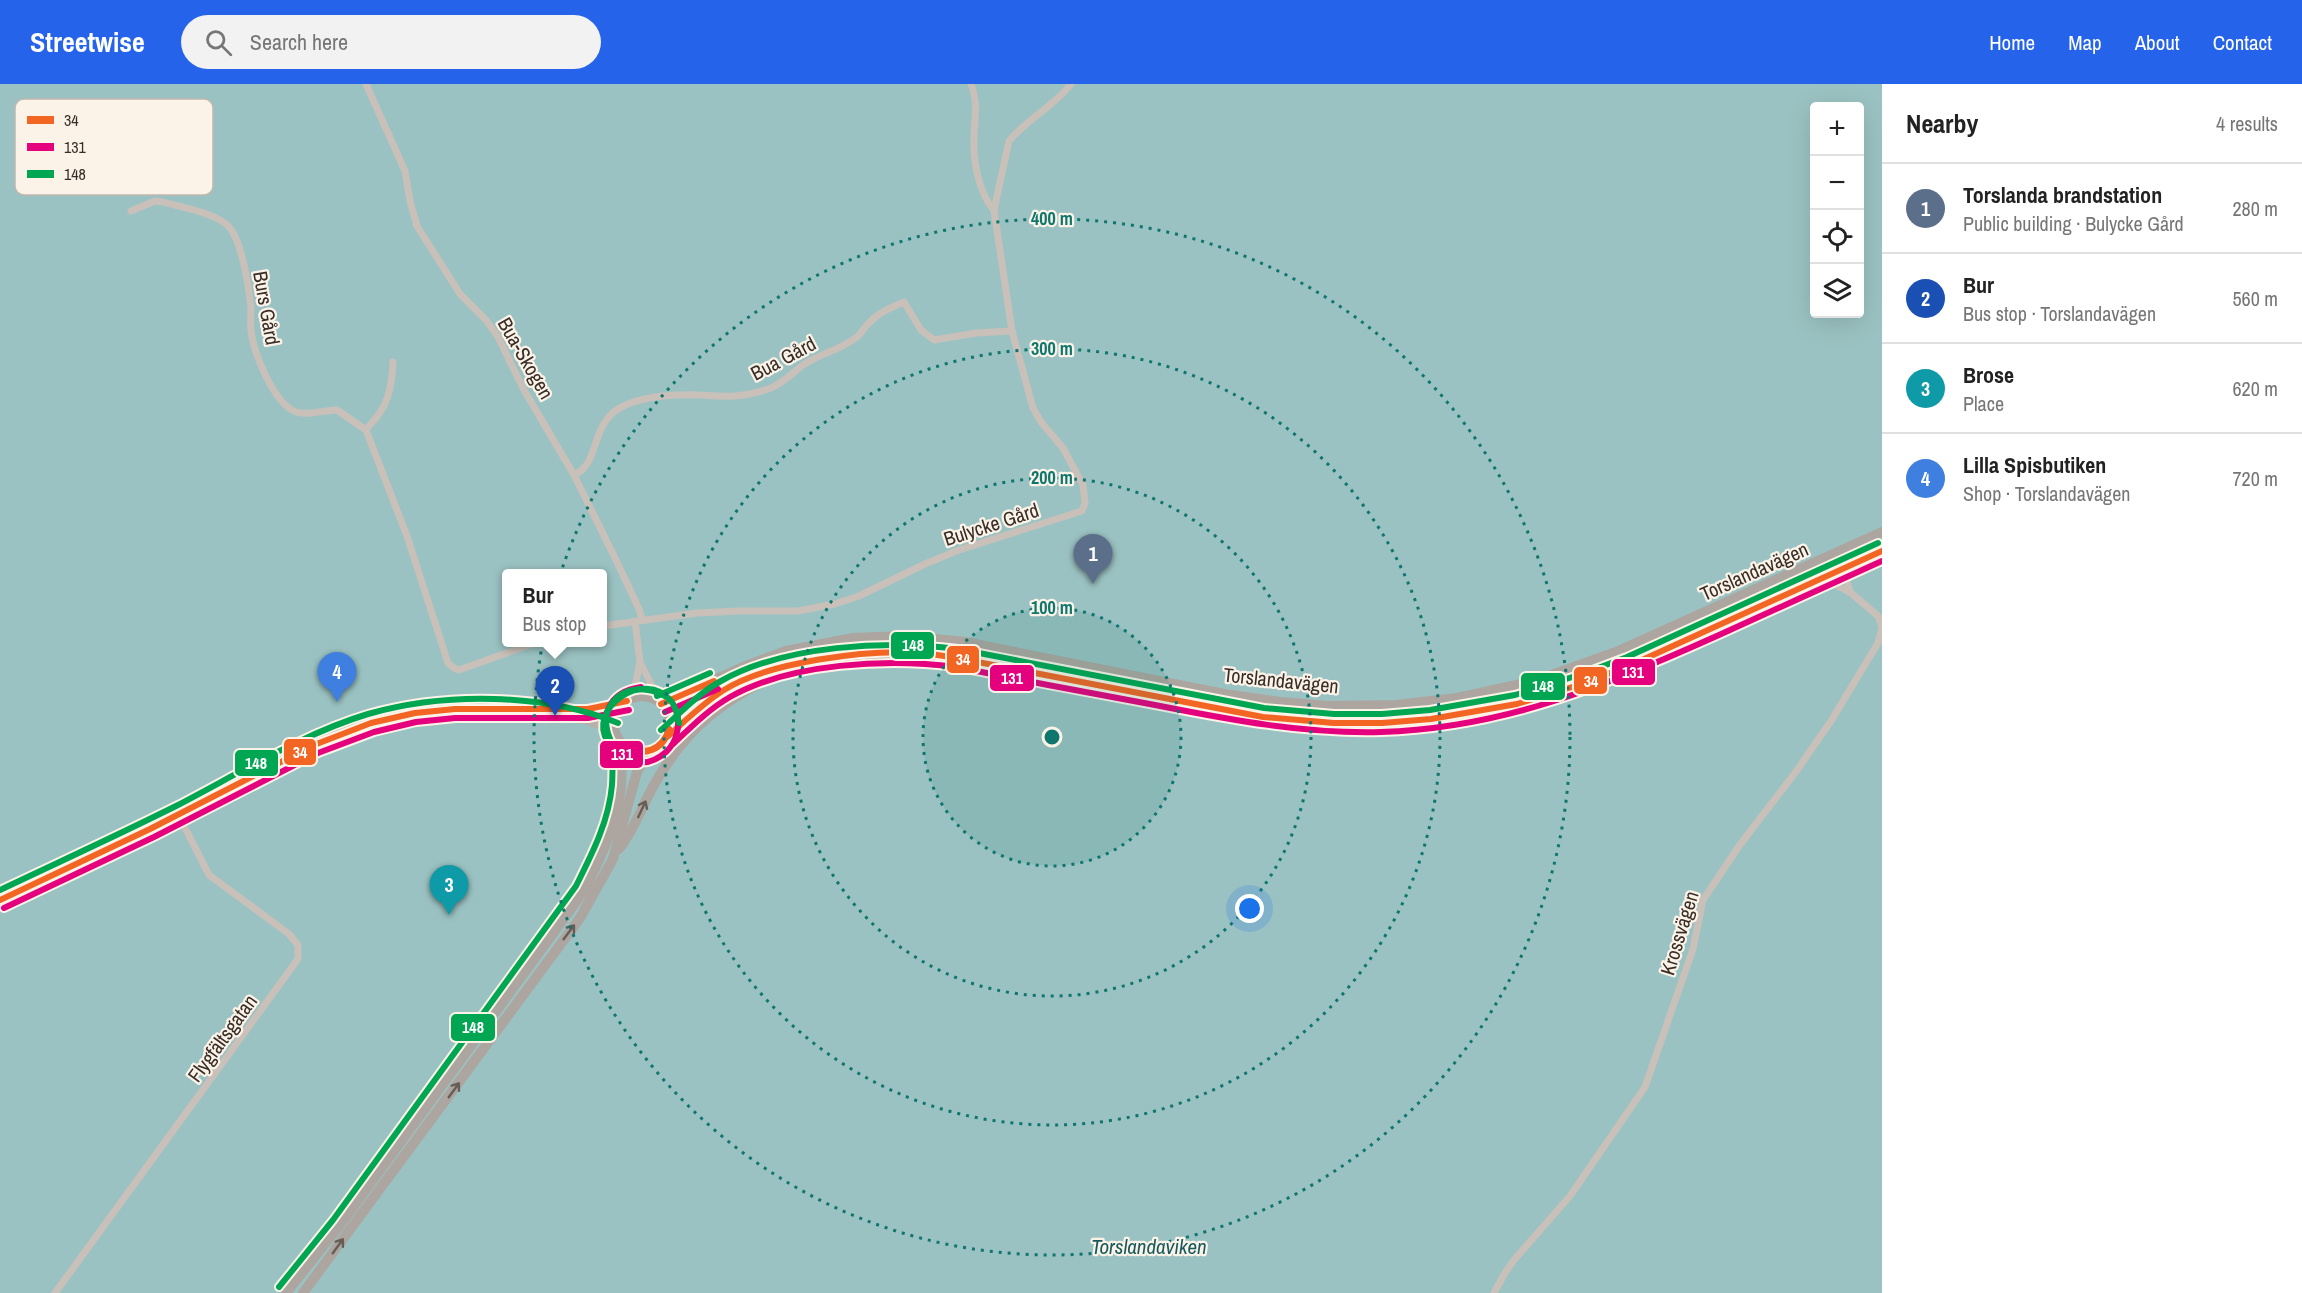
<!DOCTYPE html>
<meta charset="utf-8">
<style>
:root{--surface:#fff;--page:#f2f2f2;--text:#222;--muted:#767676;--line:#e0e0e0;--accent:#2563eb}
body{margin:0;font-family:"Archivo Narrow",sans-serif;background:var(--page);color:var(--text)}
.controls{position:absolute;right:18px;top:18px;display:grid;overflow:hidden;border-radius:6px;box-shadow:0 6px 24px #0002}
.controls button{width:54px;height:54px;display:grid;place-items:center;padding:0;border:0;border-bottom:2px solid var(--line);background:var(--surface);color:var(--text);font:30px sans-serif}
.you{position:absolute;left:1250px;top:825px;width:21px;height:21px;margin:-15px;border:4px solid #fff;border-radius:50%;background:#1a73e8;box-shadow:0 0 0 9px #1a73e833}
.badge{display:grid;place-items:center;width:39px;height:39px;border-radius:50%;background:var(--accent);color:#fff;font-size:20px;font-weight:700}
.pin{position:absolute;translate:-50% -50px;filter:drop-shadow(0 2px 3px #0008)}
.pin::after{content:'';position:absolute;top:32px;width:21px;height:18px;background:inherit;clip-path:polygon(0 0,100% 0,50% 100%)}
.popup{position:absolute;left:502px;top:485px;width:105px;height:78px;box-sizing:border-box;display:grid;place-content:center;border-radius:6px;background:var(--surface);filter:drop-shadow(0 2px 4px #0005);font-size:20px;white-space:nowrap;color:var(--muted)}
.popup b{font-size:22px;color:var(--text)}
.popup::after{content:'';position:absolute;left:50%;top:100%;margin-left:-12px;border:12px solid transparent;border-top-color:var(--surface)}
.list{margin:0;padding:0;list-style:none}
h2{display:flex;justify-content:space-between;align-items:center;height:78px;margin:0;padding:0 24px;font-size:26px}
h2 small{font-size:20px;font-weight:400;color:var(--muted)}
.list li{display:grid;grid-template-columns:39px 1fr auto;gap:18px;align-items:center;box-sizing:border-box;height:90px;padding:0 24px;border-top:2px solid var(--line)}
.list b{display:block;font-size:22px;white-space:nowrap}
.list p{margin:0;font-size:20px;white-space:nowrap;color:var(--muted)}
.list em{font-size:20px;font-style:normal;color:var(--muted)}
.icon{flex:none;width:33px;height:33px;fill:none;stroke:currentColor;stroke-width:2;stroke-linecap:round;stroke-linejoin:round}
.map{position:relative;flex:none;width:1882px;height:1209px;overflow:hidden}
header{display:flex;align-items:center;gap:36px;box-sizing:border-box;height:84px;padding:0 30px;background:var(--accent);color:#fff}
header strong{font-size:28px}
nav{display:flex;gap:33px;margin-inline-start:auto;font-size:21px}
.search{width:420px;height:54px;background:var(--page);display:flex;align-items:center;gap:15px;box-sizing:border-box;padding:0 21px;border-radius:33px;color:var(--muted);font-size:22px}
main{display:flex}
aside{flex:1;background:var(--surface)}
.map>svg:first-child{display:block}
</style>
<header>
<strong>Streetwise</strong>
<div class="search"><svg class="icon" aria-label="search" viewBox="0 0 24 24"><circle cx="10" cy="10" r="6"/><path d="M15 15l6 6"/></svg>Search here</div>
<nav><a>Home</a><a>Map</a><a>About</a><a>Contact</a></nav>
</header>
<main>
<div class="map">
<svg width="1882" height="1209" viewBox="0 0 1882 1209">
<rect width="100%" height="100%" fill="#eee8e1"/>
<!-- water -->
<path fill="#9bc2c2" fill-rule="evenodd" d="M0 0H1882V1209H0ZM1814 22H1860V230H1814ZM507 490H603V558H507Z"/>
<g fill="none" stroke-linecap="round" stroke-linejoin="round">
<!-- street -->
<g stroke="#c8c0b9" stroke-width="7">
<polyline points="366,0 405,87 410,117 417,142 460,210 486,236 498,253 524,306 574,391 617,478 639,525 642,535"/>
<path d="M971 0C979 19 974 36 974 55 973 77 979 110 994 126"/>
<path d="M131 127 155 117 163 118C181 123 218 129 230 144 242 159 249 204 251 223 251 231 250 239 251 246 253 268 274 320 296 328 309 332 324 326 337 326L366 346"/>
<path d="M393 278C392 297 390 314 379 330 375 336 370 340 366 346L407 452 448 579 454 584 459 586 537 558"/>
<path d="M574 391C600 380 590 343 618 325 639 312 674 310 698 311 711 311 723 313 735 312 747 311 760 308 771 304 786 298 795 285 808 278 824 269 843 264 857 253 862 249 864 243 869 239 878 229 892 223 904 218L921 246 934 256 976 249 1012 247"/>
<path d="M1851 509C1846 499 1845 491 1853 481"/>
<path d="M603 542 697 529 739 527H798L835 520 859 512 925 480 959 466 1082 427 1085 419 1083 401 1063 364 1041 338 1033 324 1012 247 994 126 1009 57C1027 35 1053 23 1071 0"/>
<polyline points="640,578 652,602 653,615"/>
<polyline points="633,614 640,577 635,537"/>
<polyline points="55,1209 298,875 298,861 289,850 209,791 178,730"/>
<polyline points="1494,1209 1505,1189 1514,1176 1570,1112 1645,1003 1693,865 1703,816 1739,762 1795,689 1831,637 1878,559 1882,543 1878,532 1851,509 1832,499 1819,497"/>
</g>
<!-- secondary -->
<g stroke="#b8b0aa" stroke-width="9">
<polyline points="540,625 588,625 627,617"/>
<polyline points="0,808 55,783 83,776 117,761 314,661 349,646 388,634 455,625 511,625 587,636 615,647"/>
<polyline points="0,816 69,784"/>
</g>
<!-- primary -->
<g stroke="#ada59f" stroke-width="10">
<circle cx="642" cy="640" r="28"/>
<polyline points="661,620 743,583 786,567 853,554 904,552 965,558 1224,610 1280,618 1327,622 1396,621 1457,614 1535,597 1616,568 1882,448"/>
<polyline points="667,653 699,624 725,605 768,586 794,580 871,570 919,569 957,574 1263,633 1334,639 1382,639 1431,635 1517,620 1585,599 1631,581 1882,467"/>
<path d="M619 765C635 745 642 722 654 701 686 643 731 608 792 586"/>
<path d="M286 1209 340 1141 584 807C601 773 617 740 621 702 622 688 621 673 622 659"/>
<polyline points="303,1209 580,834 613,775 637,688 648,668"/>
</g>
<defs>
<g id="bus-1">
<polyline points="661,620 714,597"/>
<path d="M667 653C685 637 703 619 724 606 768 578 868 565 920 569 933 570 945 572 957 574L1263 633 1334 639H1382L1431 635 1517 620 1585 599 1631 581 1882 467"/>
<path d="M626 663C645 671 662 667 669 645"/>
<path d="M626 663C643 674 664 666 669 645"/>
<polyline points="0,816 150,745 314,661 371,639 415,629 455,625 588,625 627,617"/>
</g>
<g id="bus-2">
<path d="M641 603C572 613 618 710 666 668 677 658 680 642 677 629"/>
<polyline points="665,628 718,605"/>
<path d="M673 660C691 643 709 625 730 613 790 579 888 574 956 583 1022 596 1089 609 1155 621 1231 636 1304 650 1381 648 1505 644 1608 601 1719 551 1773 526 1828 502 1882 477"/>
<polyline points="4,824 154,753 318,669 374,648 416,638 455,634 588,634 629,626"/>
</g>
<g id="bus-3">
<polyline points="657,612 710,589"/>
<path d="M661 646C680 629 699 609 721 597 785 561 886 556 958 565L1264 624 1334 630H1382L1430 626 1515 611 1582 590 1627 573 1878 459"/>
<path d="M620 670C586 632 620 588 665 612"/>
<path d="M622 671C617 667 612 663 608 658 586 625 644 584 671 617 676 622 677 632 679 639"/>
<path d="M0 806C59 778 118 751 176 722 236 691 304 649 368 630 446 608 543 609 618 639"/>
<path d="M279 1203 333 1136 576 802C592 770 609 737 612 701 613 687 612 673 613 659"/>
</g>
</defs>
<!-- bus-1 casing -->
<use href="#bus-1" stroke="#fbf3e8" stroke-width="10"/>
<!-- bus-2 casing -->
<use href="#bus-2" stroke="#fbf3e8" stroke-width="10"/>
<!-- bus-3 casing -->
<use href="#bus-3" stroke="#fbf3e8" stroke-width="10"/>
<!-- bus-1 -->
<use href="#bus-1" stroke="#f26522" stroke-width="6"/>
<!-- bus-2 -->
<use href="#bus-2" stroke="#e5007d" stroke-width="6"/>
<!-- bus-3 -->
<use href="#bus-3" stroke="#00a651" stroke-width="6"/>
</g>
<!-- one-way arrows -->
<defs><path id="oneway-shaft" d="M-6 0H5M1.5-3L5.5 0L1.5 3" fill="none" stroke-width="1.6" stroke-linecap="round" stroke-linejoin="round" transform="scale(1.5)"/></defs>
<g stroke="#675d57">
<use href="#oneway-shaft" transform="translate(642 725) rotate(-65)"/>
<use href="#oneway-shaft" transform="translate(569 848) rotate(-53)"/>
<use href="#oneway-shaft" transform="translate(454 1006) rotate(-54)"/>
<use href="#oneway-shaft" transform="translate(338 1162) rotate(-54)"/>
</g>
<!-- distance rings -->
<circle cx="1052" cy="653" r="129" fill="#0f766e" fill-opacity=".12"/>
<g fill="none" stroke="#0f766e" stroke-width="3" stroke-dasharray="3 6">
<circle cx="1052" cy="653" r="129"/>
<circle cx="1052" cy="653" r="259"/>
<circle cx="1052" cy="653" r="388"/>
<circle cx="1052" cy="653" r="518"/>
</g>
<g text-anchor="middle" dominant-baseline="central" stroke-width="4.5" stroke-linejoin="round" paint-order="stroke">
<!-- street labels -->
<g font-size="20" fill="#392d27" stroke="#fbf3e8">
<text transform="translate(267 224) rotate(80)">Burs Gård</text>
<text transform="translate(526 274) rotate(60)">Bua-Skogen</text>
<text transform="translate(783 274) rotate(-28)">Bua Gård</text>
<text transform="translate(991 440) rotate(-18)">Bulycke Gård</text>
<text transform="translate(1754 487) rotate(-24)">Torslandavägen</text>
<text transform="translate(1281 596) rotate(6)">Torslandavägen</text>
<text transform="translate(1679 849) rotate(-73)">Krossvägen</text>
<text transform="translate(222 954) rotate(-54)">Flygfältsgatan</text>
</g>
<!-- water labels -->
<g font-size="21" font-style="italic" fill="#18595f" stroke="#fbf3e8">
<text x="1149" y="1162">Torslandaviken</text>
</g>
</g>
<!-- legend -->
<rect x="15" y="15" width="198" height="96" rx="9" fill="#fbf3e8" stroke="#c1b8ae" stroke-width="1.5"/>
<rect x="27" y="32" width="27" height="8" fill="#f26522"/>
<rect x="27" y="59" width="27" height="8" fill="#e5007d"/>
<rect x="27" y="86" width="27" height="8" fill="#00a651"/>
<g font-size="16" fill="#392d27">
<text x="64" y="42">34</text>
<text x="64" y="69">131</text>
<text x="64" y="96">148</text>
</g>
<circle cx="1052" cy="653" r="9" fill="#0f766e" stroke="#fbf3e8" stroke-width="3"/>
<g font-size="18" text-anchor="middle" font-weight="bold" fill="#0f766e" stroke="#fbf3e8" stroke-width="4.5" stroke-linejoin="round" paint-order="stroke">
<text x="1052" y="141">400 m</text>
<text x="1052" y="271">300 m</text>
<text x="1052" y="400">200 m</text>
<text x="1052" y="530">100 m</text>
</g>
<g stroke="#fbf3e8" stroke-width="2">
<rect x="890" y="547" width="45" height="29" rx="6" fill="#00a651"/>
<rect x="946" y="561" width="34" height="29" rx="6" fill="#f26522"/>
<rect x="1611" y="574" width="45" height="28" rx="6" fill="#e5007d"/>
<rect x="989" y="580" width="46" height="28" rx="6" fill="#e5007d"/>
<rect x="1573" y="582" width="35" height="29" rx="6" fill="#f26522"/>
<rect x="1520" y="588" width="46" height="29" rx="6" fill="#00a651"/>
<rect x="283" y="654" width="34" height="28" rx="6" fill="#f26522"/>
<rect x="599" y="656" width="45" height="29" rx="6" fill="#e5007d"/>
<rect x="234" y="665" width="45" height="28" rx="6" fill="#00a651"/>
<rect x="450" y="929" width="46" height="29" rx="6" fill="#00a651"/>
</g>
<g font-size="16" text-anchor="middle" font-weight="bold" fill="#fff">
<text x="913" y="567">148</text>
<text x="963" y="581">34</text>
<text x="1633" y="594">131</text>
<text x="1012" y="600">131</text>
<text x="1591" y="603">34</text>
<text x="1543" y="608">148</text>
<text x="300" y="674">34</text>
<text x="622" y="676">131</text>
<text x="256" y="685">148</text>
<text x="473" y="949">148</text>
</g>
</svg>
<div class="controls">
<button>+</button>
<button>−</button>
<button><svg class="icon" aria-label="locate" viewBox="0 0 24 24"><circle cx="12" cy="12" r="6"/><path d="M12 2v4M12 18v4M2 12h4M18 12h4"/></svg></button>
<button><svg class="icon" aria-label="layers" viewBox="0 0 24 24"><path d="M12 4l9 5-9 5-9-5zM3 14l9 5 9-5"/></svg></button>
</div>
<div class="you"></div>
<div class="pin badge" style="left:1093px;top:500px;background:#5c6f8a">1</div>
<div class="pin badge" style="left:555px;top:632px;background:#1a4fb4">2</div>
<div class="popup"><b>Bur</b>Bus stop</div>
<div class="pin badge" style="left:449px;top:831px;background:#0f9aa8">3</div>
<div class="pin badge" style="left:337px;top:618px;background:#3f7fe0">4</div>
</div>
<aside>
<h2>Nearby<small>4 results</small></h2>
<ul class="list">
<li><span class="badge" style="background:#5c6f8a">1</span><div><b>Torslanda brandstation</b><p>Public building · Bulycke Gård</p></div><em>280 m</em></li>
<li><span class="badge" style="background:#1a4fb4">2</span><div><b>Bur</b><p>Bus stop · Torslandavägen</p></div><em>560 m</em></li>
<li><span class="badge" style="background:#0f9aa8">3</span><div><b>Brose</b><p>Place</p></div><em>620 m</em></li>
<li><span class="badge" style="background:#3f7fe0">4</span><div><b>Lilla Spisbutiken</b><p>Shop · Torslandavägen</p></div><em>720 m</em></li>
</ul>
</aside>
</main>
